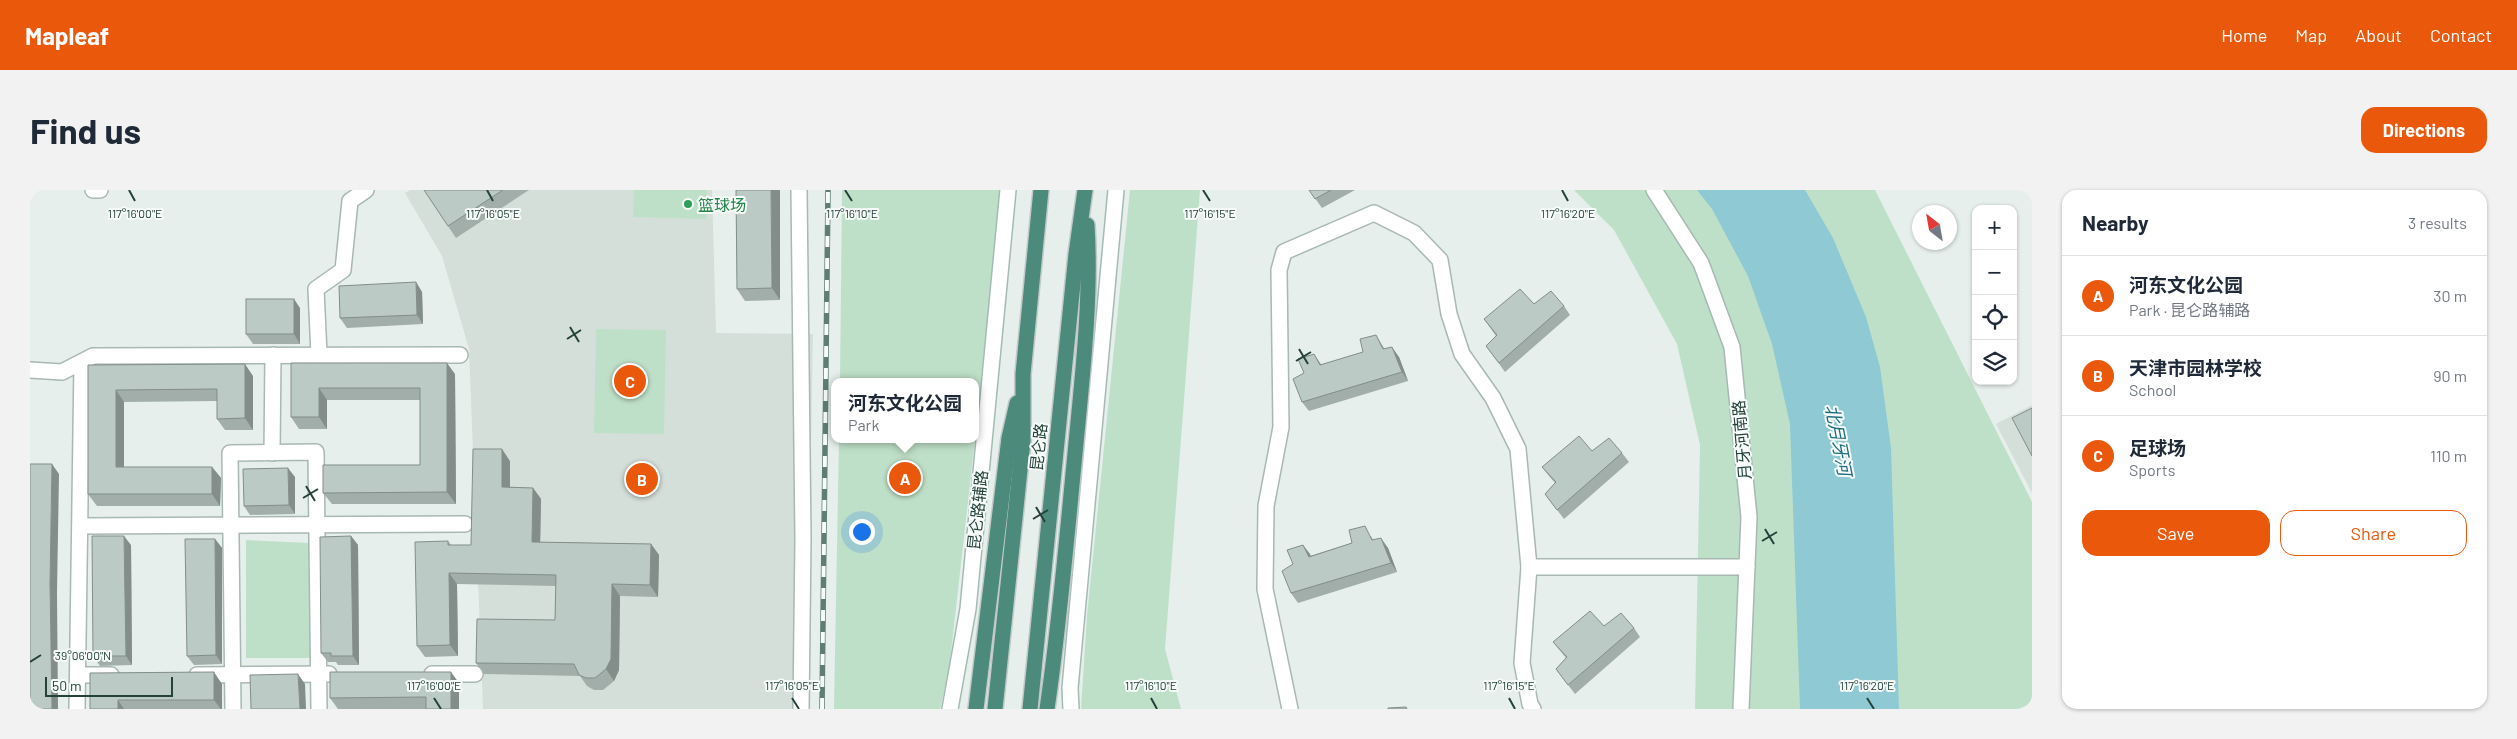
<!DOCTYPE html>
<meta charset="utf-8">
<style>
:root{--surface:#fff;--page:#f2f2f3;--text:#1f2937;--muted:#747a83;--line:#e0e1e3;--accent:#ea580c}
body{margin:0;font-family:Barlow,"Noto Sans SC",sans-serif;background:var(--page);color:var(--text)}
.controls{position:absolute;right:15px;top:15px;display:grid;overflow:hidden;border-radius:10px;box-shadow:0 1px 4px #0004}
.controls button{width:45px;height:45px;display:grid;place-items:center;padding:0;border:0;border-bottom:1px solid var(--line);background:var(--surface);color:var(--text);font:25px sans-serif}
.compass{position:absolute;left:1882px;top:15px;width:45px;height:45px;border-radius:50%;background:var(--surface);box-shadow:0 1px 4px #0004;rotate:329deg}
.scale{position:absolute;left:15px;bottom:12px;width:128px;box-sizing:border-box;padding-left:5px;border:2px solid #24423a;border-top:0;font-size:14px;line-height:18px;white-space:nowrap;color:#24423a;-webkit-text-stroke:4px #f7fbf9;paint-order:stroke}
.you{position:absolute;left:831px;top:341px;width:18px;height:18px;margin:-12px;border:4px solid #fff;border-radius:50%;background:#1a73e8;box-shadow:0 0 0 8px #1a73e833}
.badge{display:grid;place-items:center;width:32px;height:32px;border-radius:50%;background:var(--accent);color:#fff;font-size:16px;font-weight:700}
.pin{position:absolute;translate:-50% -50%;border:2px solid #fff;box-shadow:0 1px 5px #0006}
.popup{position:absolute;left:801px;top:188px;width:148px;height:65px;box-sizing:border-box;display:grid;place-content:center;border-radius:10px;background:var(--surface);filter:drop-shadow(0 1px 4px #0005);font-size:16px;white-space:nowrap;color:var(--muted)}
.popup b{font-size:19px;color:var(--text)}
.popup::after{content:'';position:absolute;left:50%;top:100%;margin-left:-10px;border:10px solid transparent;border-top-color:var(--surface)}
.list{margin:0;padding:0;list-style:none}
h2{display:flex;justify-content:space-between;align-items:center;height:65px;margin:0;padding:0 20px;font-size:21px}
h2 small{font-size:16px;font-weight:400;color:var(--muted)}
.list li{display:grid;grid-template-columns:32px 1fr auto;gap:15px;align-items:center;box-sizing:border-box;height:80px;padding:0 20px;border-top:1px solid var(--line)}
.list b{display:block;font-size:19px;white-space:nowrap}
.list p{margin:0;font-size:16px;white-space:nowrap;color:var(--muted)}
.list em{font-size:16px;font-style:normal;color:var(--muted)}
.actions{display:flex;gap:10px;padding:15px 20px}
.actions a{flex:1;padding:11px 0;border:1px solid var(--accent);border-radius:15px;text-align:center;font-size:18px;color:var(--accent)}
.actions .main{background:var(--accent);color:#fff}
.icon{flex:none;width:28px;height:28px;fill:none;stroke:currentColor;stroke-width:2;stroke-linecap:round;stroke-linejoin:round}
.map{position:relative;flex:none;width:2002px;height:519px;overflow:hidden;border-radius:15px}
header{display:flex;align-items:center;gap:30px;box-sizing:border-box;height:70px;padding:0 25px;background:var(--accent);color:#fff}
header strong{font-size:24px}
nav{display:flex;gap:28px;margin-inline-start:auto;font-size:18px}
.intro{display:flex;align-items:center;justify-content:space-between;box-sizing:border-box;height:120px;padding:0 30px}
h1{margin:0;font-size:35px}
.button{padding:12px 22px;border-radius:15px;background:var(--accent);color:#fff;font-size:18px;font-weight:700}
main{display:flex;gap:30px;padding:0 30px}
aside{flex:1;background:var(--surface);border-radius:15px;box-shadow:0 1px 4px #0004}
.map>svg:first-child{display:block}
</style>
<header>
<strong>Mapleaf</strong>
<nav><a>Home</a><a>Map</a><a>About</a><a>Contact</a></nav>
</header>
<div class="intro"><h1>Find us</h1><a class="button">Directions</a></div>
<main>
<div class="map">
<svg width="2002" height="519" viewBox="0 0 2002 519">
<rect width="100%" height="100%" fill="#e6efeb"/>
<!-- built -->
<g fill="#d4dfda">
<polygon points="380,0 682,0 686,143 783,144 776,519 453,519 439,159 412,66 375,3"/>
<polygon points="2002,215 2002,303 1966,234"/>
</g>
<!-- green -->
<g fill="#bfe0c8">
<polygon points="604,0 677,0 676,29 603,27"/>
<polygon points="812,0 971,0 945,246 945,192 810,192"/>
<polygon points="1100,0 1170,0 1135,459 1151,519 1051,519 1057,426"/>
<polygon points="1544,0 1845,0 2002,312 2002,513 1989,519 1665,519 1670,255 1647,154 1584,40"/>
<polygon points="566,139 636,140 634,244 564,243"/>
<polygon points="809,249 945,249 919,480 910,519 804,519"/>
<polygon points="216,350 280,353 282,468 216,468"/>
</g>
<!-- water -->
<polygon fill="#8ec9d4" points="1667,0 1775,0 1803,48 1836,127 1850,177 1861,258 1869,519 1770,519 1760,234 1742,154 1718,86 1682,19"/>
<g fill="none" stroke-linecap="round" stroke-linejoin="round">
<defs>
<g id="minor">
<polyline points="63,0 70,0"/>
<polyline points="769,0 773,348 771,519"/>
<polyline points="1624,0 1671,73 1702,157 1719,327 1711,519"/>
<polyline points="289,165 286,99 313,80 320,11 336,0"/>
<polyline points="0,180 32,182 63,166 430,165"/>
<polyline points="242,263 243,165"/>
<polyline points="50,336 435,334"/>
<polyline points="1499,377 1717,377"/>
<polyline points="402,484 445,484"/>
<polyline points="48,485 81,485"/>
<polyline points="167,485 299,484"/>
<polyline points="47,519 52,172"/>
<polyline points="203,519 200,263 286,262 289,519"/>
<polyline points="1260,519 1235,399 1236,316 1251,237 1249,80 1254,62 1344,23 1384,43 1410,70 1419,124 1432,164 1463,208 1488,259 1499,377 1492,473 1500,514 1503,519"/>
</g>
<g id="secondary">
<polyline points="920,519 938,419 978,0"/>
<polyline points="1041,519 1040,498 1086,0"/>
</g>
<g id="trunk">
<polyline points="946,519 979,248 987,213"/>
<polyline points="965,519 993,251 993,184 1011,0"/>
<polyline points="1000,519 1046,64 1055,0"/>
<path d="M1017 519C1029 438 1036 356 1044 274 1051 198 1062 111 1057 35"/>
</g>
</defs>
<!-- minor casing -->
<use href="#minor" stroke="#a8b8b2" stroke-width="18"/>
<!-- secondary casing -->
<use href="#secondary" stroke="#a4bbb3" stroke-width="18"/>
<!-- trunk casing -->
<use href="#trunk" stroke="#c2cac8" stroke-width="18"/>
<!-- minor -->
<use href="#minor" stroke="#fff" stroke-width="15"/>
<!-- secondary -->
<use href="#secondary" stroke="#fff" stroke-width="15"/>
<!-- trunk -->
<use href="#trunk" stroke="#4c8a7c" stroke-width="15"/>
<defs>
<polyline id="rail" points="792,519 798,0"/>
</defs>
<!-- rail casing -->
<use href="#rail" stroke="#5f7d75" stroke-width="5.5"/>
<!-- rail -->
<use href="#rail" stroke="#f7fbf9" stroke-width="4" stroke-dasharray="11" stroke-linecap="butt"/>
</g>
<!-- wall -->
<g fill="#a1aea9">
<polygon points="394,0 499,0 426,48"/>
<polygon points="706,0 750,110 715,111 707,99"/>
<polygon points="1279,0 1325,0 1292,18"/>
<polygon points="386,92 392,102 393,134 317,138 310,128"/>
<polygon points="1504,114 1534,116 1540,125 1475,182 1456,156 1466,146 1454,129"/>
<polygon points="270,118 270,154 223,154 216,144"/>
<polygon points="1346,145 1354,158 1369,167 1378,191 1279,221 1272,212 1290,173 1291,175 1333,162"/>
<polygon points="261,173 425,184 426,314 302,314 293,303 390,275 390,210 297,210 297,239 269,239 261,227"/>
<polygon points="58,175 223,186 223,240 195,240 187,229 187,211 94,212 94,277 182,277 191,288 190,316 67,316 58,304"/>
<polygon points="1562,261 1592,263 1599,272 1534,329 1515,304 1525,293 1519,286 1512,277"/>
<polygon points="480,271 480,297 503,298 511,309 510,352 621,354 629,365 628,407 590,406 589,480 584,491 573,500 564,500 557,496 550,486 454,484 446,473 525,430 526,396 427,394 428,466 395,467 387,456 418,351 421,355 441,355"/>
<polygon points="265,287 265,324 220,325 214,316"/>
<polygon points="321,346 328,355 329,475 308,475 306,472 298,472 291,463"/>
<polygon points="1341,346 1343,350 1358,358 1367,382 1268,413 1261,403 1263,374 1273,355 1280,366 1322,353"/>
<polygon points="185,349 192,358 192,474 164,475 157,466"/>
<polygon points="101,355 102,475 70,476 63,466"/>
<polygon points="1574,436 1604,438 1610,447 1545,504 1526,479 1536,468 1523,452"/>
<polygon points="60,483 192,494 192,519 60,519"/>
<polygon points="429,493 429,519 308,519 300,508"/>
</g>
<!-- shaded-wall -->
<g fill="#838d89">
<polygon points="741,0 750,0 750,110 742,98"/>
<polygon points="386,92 392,102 393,134 387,125"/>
<polygon points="264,109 270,118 270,154 264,144"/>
<polygon points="1362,157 1369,167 1378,191 1372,182"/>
<polygon points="1284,164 1290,173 1296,185 1290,175"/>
<polygon points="417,173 425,184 426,314 417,302"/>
<polygon points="215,174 223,186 223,240 215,228"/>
<polygon points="289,198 297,210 297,239 289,227"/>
<polygon points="86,200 94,212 94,289 86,277"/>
<polygon points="472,259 480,271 480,309 472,297"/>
<polygon points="22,274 29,284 27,403 28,519 22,519 20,394"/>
<polygon points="182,277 191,288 190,316 182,304"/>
<polygon points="258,278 265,287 265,324 259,315"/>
<polygon points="503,298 511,309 510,363 502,352"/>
<polygon points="94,346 101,355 102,475 96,466"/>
<polygon points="321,346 328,355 329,475 323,466"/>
<polygon points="1351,348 1358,358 1367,382 1361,373"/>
<polygon points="185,349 192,358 192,474 186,465"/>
<polygon points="621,354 629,365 628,407 620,395"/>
<polygon points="1273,355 1280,364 1285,376 1279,367"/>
<polygon points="419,383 427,394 428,466 420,455"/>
<polygon points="582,394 590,406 589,480 584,491 576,479"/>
<polygon points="184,482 192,494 192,519 191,519 184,510"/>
<polygon points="421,482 429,493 429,519 421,519"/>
<polygon points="268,484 275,494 276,519 270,519"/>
<polygon points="88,510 94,519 88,519"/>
</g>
<!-- building -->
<g fill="#bbcac4" stroke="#838d89">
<polygon points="394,0 473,0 418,36"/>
<polygon points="706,0 741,0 742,98 707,99"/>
<polygon points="1279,0 1301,0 1285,9"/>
<polygon points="386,92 387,125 310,128 309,96"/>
<polygon points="1490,99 1504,114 1521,101 1534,116 1469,173 1456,156 1467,145 1454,129"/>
<rect x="216" y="109" width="48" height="35"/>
<polygon points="1346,145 1353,159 1362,157 1372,182 1272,212 1263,189 1274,183 1268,169 1284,164 1290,175 1333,162 1330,149"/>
<polygon points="261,173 417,173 417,302 293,303 293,275 390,275 390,198 289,198 289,227 261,227"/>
<polygon points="215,174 215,228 187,229 187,199 86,200 86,277 182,277 182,304 58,304 58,175"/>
<polygon points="2002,218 2002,266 1982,228"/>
<polygon points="1549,246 1562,261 1579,248 1592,263 1527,320 1515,304 1526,292 1512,277"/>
<polygon points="443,259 472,259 472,297 503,298 502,352 621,354 620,395 582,394 581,469 576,479 565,488 556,488 549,485 544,474 446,473 447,429 525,430 526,385 419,383 420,455 387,456 385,352 418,351 418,355 441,355"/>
<polygon points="0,274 22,274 20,394 22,519 0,519"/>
<polygon points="258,278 259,315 214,316 213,279"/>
<polygon points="1335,336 1342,350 1351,348 1361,373 1261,403 1252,381 1263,374 1257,360 1273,355 1279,367 1322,353 1319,340"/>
<polygon points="62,346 94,346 96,466 63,466"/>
<polygon points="321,346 323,466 301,466 301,463 291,463 290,347"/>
<polygon points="155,349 185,349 186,465 157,466"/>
<polygon points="1560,421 1574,436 1591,423 1604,438 1538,495 1526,479 1537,467 1523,452"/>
<polygon points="184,482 184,510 88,510 88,519 60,519 60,483"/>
<polygon points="300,482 421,482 421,519 396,519 396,507 300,508"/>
<polygon points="268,484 270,519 221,519 220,485"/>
<polygon points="1376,517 1377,519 1358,519 1358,518"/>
</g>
<!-- ticks -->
<path fill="none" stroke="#24423a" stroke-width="2" d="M99 0 105 11M457 0 463 11M815 0 822 11M1173 0 1180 11M1532 0 1538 11M540 137 549 152M537 149 551 140M1269 159 1278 174M1266 171 1281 162M276 296 285 311M273 308 288 299M1006 317 1015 332M1003 329 1018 320M1735 339 1744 354M1732 351 1747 342M0 472 11 465M404 508 411 519M762 508 769 519M1121 508 1127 519M1479 508 1485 519M1837 508 1844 519"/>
<!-- markers -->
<circle fill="#2e9e5b" stroke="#f7fbf9" stroke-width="2" cx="658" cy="14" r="5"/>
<g text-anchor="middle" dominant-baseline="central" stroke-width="4" stroke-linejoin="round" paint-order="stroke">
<!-- leisure labels -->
<g font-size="16" fill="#27864d" stroke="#f7fbf9" text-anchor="start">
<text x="668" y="14">篮球场</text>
</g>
<!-- street labels -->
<g font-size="16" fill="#24423a" stroke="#f7fbf9">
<text transform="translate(1711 250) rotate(-95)">月牙河南路</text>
<text transform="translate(1008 257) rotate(-84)">昆仑路</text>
<text transform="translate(947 320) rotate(-84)">昆仑路辅路</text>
</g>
<!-- water labels -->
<g font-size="18" font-style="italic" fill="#1c6f80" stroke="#f7fbf9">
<text transform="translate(1809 250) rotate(79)">北月牙河</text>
</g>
</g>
<g font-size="12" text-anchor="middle" fill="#24423a" stroke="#f7fbf9" stroke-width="4" stroke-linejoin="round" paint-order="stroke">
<text x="105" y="28">117°16'00"E</text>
<text x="463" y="28">117°16'05"E</text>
<text x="1538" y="28">117°16'20"E</text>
<text x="822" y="28">117°16'10"E</text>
<text x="1180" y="28">117°16'15"E</text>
<text x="53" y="470">39°06'00"N</text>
<text x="404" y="500">117°16'00"E</text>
<text x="762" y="500">117°16'05"E</text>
<text x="1121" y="500">117°16'10"E</text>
<text x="1479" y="500">117°16'15"E</text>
<text x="1837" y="500">117°16'20"E</text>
</g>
</svg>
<div class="controls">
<button>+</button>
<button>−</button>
<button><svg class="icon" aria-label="locate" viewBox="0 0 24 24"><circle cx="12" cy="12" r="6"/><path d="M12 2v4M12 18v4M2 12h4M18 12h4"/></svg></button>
<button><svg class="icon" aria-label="layers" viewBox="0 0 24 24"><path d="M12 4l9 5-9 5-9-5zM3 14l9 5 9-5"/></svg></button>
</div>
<svg class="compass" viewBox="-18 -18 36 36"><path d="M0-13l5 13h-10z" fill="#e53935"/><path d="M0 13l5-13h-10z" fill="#747a83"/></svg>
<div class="scale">50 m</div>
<div class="you"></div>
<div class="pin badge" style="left:875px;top:288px">A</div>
<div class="popup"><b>河东文化公园</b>Park</div>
<div class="pin badge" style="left:612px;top:289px">B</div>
<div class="pin badge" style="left:600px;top:191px">C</div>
</div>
<aside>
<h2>Nearby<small>3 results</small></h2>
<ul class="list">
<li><span class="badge">A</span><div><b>河东文化公园</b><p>Park · 昆仑路辅路</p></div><em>30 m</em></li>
<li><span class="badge">B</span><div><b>天津市园林学校</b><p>School</p></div><em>90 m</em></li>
<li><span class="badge">C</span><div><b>足球场</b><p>Sports</p></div><em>110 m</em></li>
</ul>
<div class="actions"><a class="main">Save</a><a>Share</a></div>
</aside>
</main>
